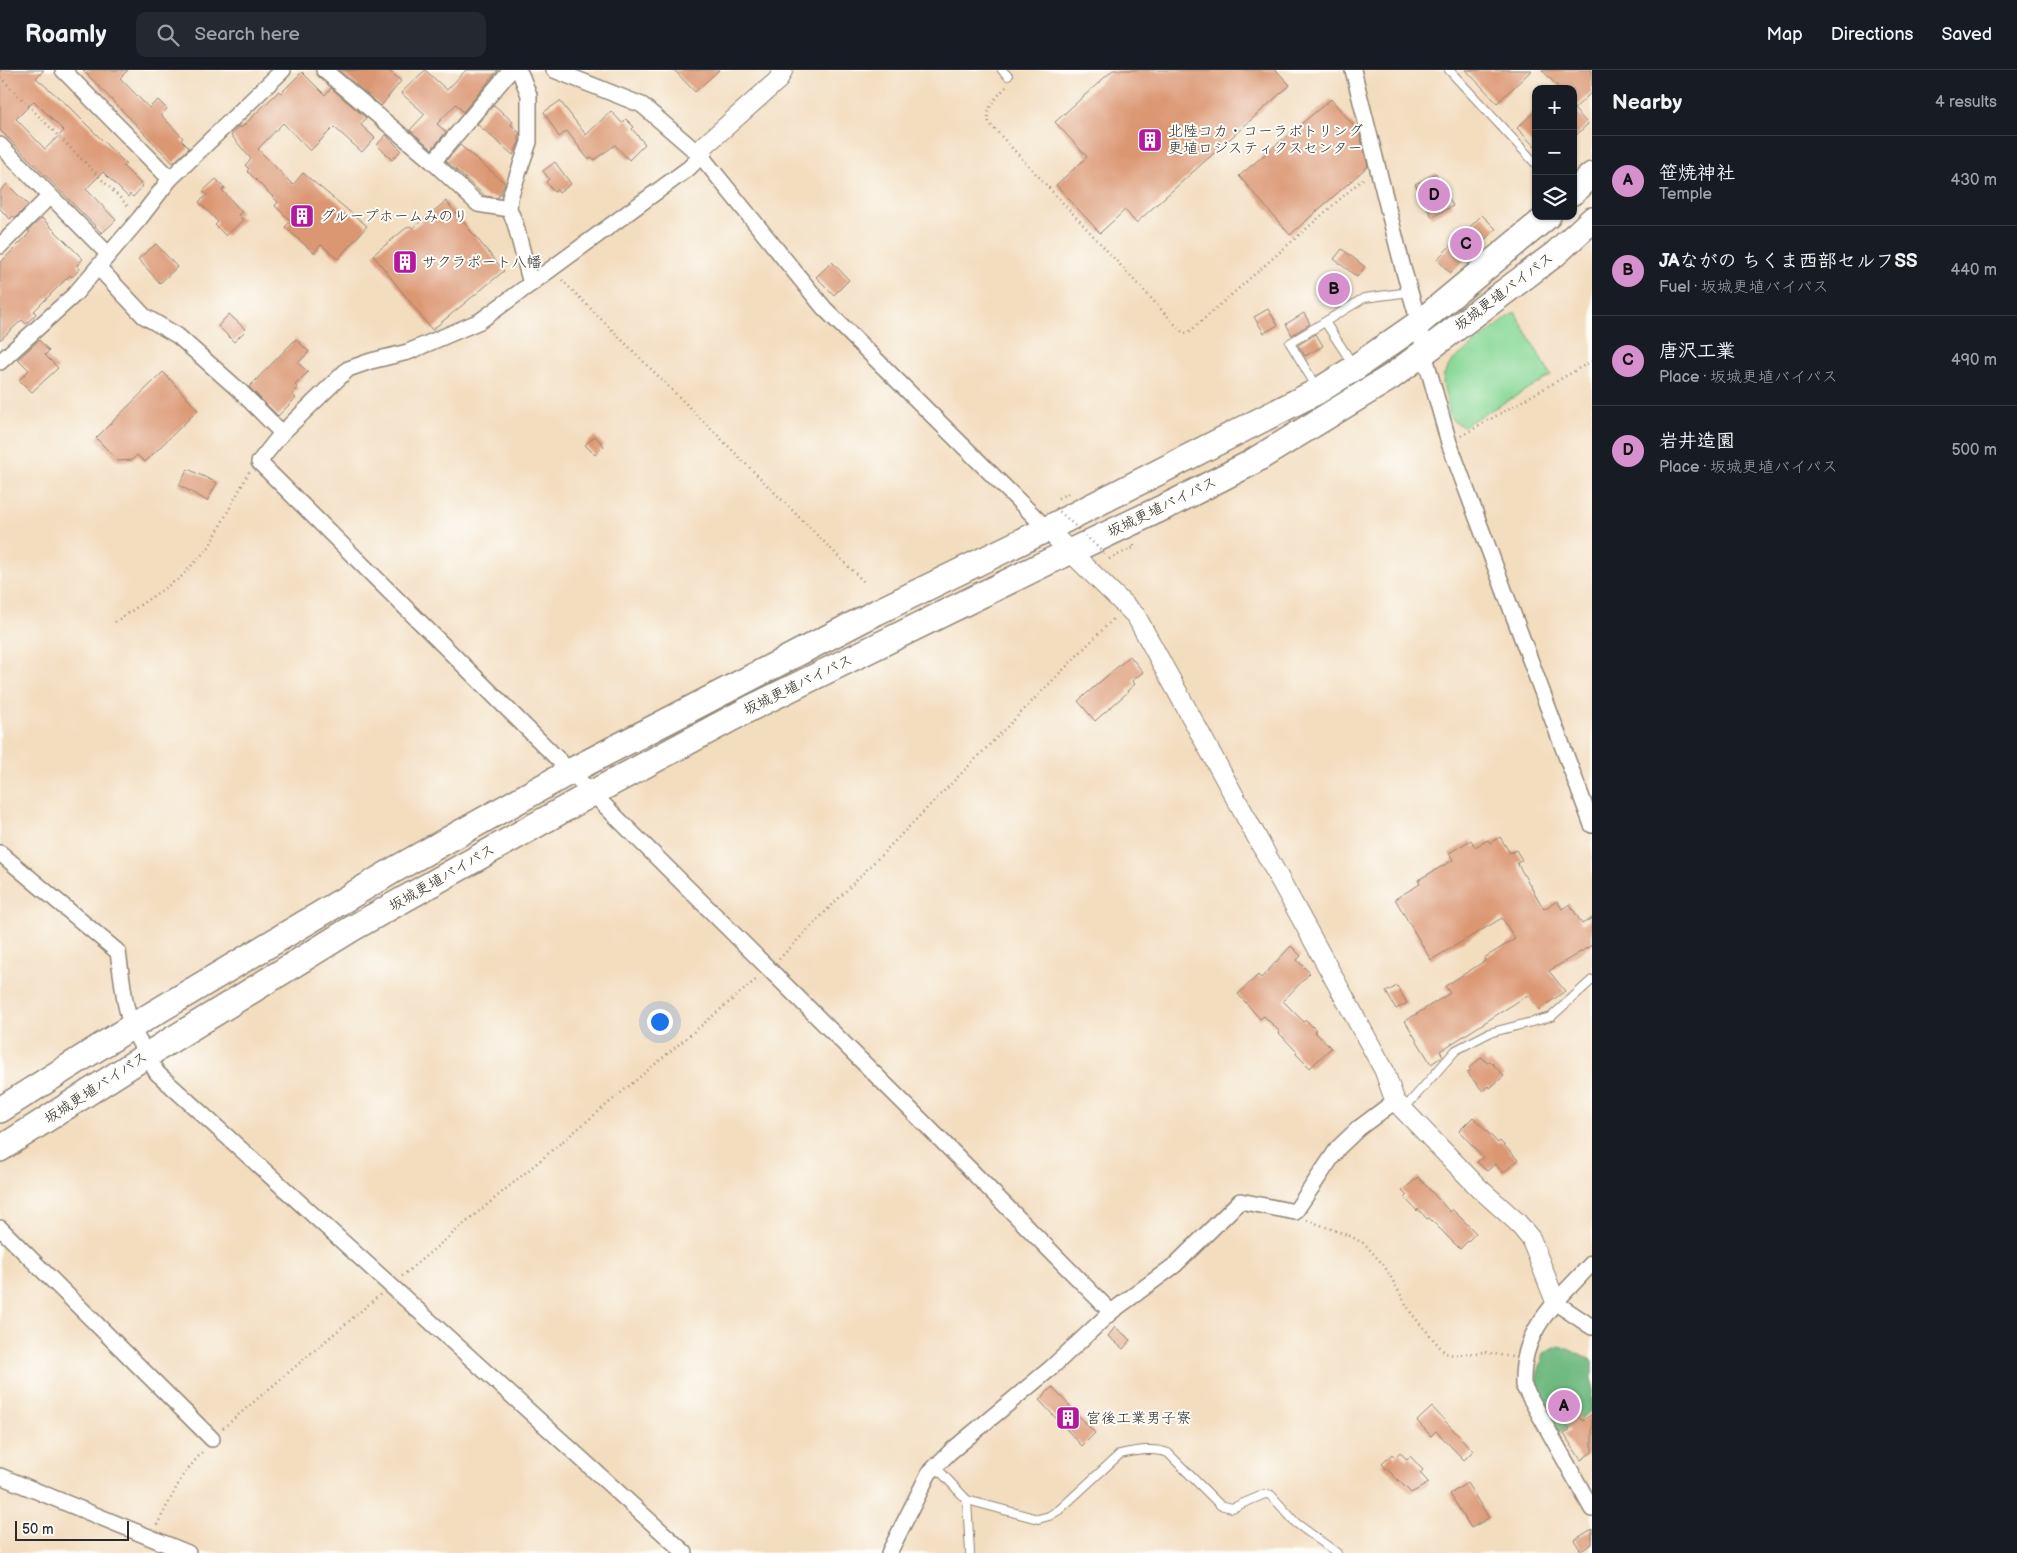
<!DOCTYPE html>
<meta charset="utf-8">
<style>
:root{--surface:#171b24;--page:#242831;--text:#f1f3f6;--muted:#9ea1a6;--line:#363941;--accent:#d690ce}
body{margin:0;font-family:"Balsamiq Sans","Klee One",sans-serif;background:var(--page);color:var(--text)}
.controls{position:absolute;right:15px;top:15px;display:grid;overflow:hidden;border-radius:10px;box-shadow:0 1px 4px #0004}
.controls button{width:45px;height:45px;display:grid;place-items:center;padding:0;border:0;border-bottom:1px solid var(--line);background:var(--surface);color:var(--text);font:25px sans-serif}
.scale{position:absolute;left:15px;bottom:12px;width:114px;box-sizing:border-box;padding-left:5px;border:2px solid #2b2b2b;border-top:0;font-size:14px;line-height:18px;white-space:nowrap;color:#2b2b2b;-webkit-text-stroke:4px #fdfcf7;paint-order:stroke}
.you{position:absolute;left:659px;top:951px;width:18px;height:18px;margin:-12px;border:4px solid #fff;border-radius:50%;background:#1a73e8;box-shadow:0 0 0 8px #1a73e833}
.badge{display:grid;place-items:center;width:32px;height:32px;border-radius:50%;background:var(--accent);color:#111;font-size:16px;font-weight:700}
.pin{position:absolute;translate:-50% -50%;border:2px solid #fff;box-shadow:0 1px 5px #0006}
.list{margin:0;padding:0;list-style:none}
h2{display:flex;justify-content:space-between;align-items:center;height:65px;margin:0;padding:0 20px;font-size:21px}
h2 small{font-size:16px;font-weight:400;color:var(--muted)}
.list li{display:grid;grid-template-columns:32px 1fr auto;gap:15px;align-items:center;box-sizing:border-box;height:90px;padding:0 20px;border-top:1px solid var(--line)}
.list b{display:block;font-size:19px;white-space:nowrap}
.list p{margin:0;font-size:16px;white-space:nowrap;color:var(--muted)}
.list em{font-size:16px;font-style:normal;color:var(--muted)}
.icon{flex:none;width:28px;height:28px;fill:none;stroke:currentColor;stroke-width:2;stroke-linecap:round;stroke-linejoin:round}
.map{position:relative;flex:none;width:1592px;height:1483px;overflow:hidden}
header{display:flex;align-items:center;gap:30px;box-sizing:border-box;height:70px;padding:0 25px;background:var(--surface);border-bottom:1px solid var(--line)}
header strong{font-size:24px}
nav{display:flex;gap:28px;margin-inline-start:auto;font-size:18px}
.search{width:350px;height:45px;background:var(--page);display:flex;align-items:center;gap:12px;box-sizing:border-box;padding:0 18px;border-radius:10px;color:var(--muted);font-size:19px}
main{display:flex}
aside{flex:1;background:var(--surface)}
.map>svg:first-child{display:block}
</style>
<header>
<strong>Roamly</strong>
<div class="search"><svg class="icon" aria-label="search" viewBox="0 0 24 24"><circle cx="10" cy="10" r="6"/><path d="M15 15l6 6"/></svg>Search here</div>
<nav><a>Map</a><a>Directions</a><a>Saved</a></nav>
</header>
<main>
<div class="map">
<svg width="1592" height="1483" viewBox="0 0 1592 1483">
<rect width="100%" height="100%" fill="#fdfcf7"/>
<filter id="ink" filterUnits="userSpaceOnUse"><feTurbulence type="fractalNoise" baseFrequency=".02" numOctaves="2"/><feDisplacementMap in="SourceGraphic" scale="10" xChannelSelector="R" yChannelSelector="G"/><feConvolveMatrix kernelMatrix="1 2 1 2 8 2 1 2 1" color-interpolation-filters="sRGB"/></filter>
<filter id="wash" filterUnits="userSpaceOnUse"><feTurbulence type="fractalNoise" baseFrequency=".0096" numOctaves="4" result="noise"/><feDisplacementMap in="SourceGraphic" scale="20" xChannelSelector="R" yChannelSelector="G"/><feGaussianBlur stdDeviation="1.12" result="paint"/><feColorMatrix in="noise" values="0 0 0 0 0 0 0 0 0 0 0 0 0 0 0 0 0 1.4 0 .05"/><feComposite in="paint" operator="in"/></filter>
<g filter="url(#wash)">
<rect width="100%" height="100%" fill="#f3ddbf"/>
<!-- green -->
<polygon fill="#8ad998" stroke="#5a8262" points="1515,242 1551,306 1463,356 1454,352 1450,346 1443,313 1444,304 1451,292"/>
<!-- forest -->
<polygon fill="#6fb980" stroke="#4d7256" points="1555,1277 1568,1278 1592,1290 1592,1340 1560,1363 1539,1326 1537,1306 1544,1283"/>
<g id="blocks">
<!-- building -->
<g fill="#db9672" fill-rule="evenodd">
<path d="M0 0H44L36 8 65 33 126 94 123 96 143 116 133 127 130 124 128 127 103 102 86 119 116 150 102 163 0 60ZM34 31 64 61 45 79 16 49Z"/>
<polygon points="83,0 128,0 120,8 149,38 158,30 167,39 161,45 183,68 181,70 189,78 173,93"/>
<polygon points="339,0 388,0 401,11 381,36"/>
<polygon points="425,0 447,20 466,0 498,0 463,42 456,34 437,54 446,62 432,79 410,60 425,44 401,23"/>
<polygon points="674,0 719,0 695,22"/>
<polygon points="1113,0 1276,0 1290,15 1136,153 1125,140 1100,163 1056,115 1087,87 1055,52"/>
<polygon points="1466,0 1532,0 1497,33"/>
<polygon points="1542,0 1592,0 1592,22 1574,39 1588,54 1573,68 1573,19 1560,19"/>
<polygon points="302,2 325,25 331,18 366,48 361,55 375,68 362,82 334,57 310,81 283,53 258,79 293,115 303,103 367,156 338,189 321,175 314,183 285,157 291,151 275,136 278,132 247,101 249,99 245,95 251,89 231,65 239,56 241,58 246,53 279,21 281,23"/>
<polygon points="1331,29 1359,62 1368,96 1290,165 1239,106"/>
<polygon points="560,31 586,65 611,41 622,53 626,49 634,57 632,59 645,74 629,90 615,75 594,90 592,87 588,89 567,61 559,67 544,42"/>
<polygon points="494,35 513,52 511,55 520,63 517,68 520,70 513,85 477,54"/>
<polygon points="1536,40 1536,78 1517,58"/>
<polygon points="386,65 401,80 392,90 377,75"/>
<polygon points="460,75 505,113 498,128 485,126 446,91"/>
<polygon points="555,92 571,114 559,123 557,120 554,122 546,112 549,109 543,101"/>
<polygon points="1436,103 1453,136 1432,147 1415,114"/>
<polygon points="216,109 225,118 222,120 242,142 238,145 243,150 226,166 215,155 218,152 199,132 207,125 203,121"/>
<polygon points="7,114 28,135 15,148 13,146 10,149 0,139 0,121"/>
<polygon points="446,131 504,201 432,260 373,185 405,159 410,156 413,158"/>
<polygon points="1482,145 1496,159 1450,203 1437,189"/>
<polygon points="42,148 83,189 77,195 80,199 72,207 70,205 34,241 36,244 26,254 22,250 0,270 0,193 26,167 30,162 28,161"/>
<polygon points="156,174 177,197 160,213 138,189"/>
<polygon points="1342,179 1365,197 1357,207 1334,189"/>
<polygon points="832,192 849,210 834,225 816,207"/>
<polygon points="1268,239 1278,255 1264,263 1254,247"/>
<polygon points="1304,243 1310,254 1292,265 1286,254"/>
<polygon points="229,244 246,260 234,272 218,256"/>
<polygon points="1316,264 1323,276 1305,286 1298,275"/>
<polygon points="296,269 309,282 298,293 308,302 295,315 298,318 292,324 296,328 278,346 249,317"/>
<polygon points="39,270 49,281 45,285 58,298 32,322 19,310 29,300 18,289"/>
<polygon points="163,302 198,340 145,392 137,385 132,390 118,391 96,368"/>
<polygon points="595,366 604,376 595,385 585,375"/>
<polygon points="188,399 217,413 207,431 179,415"/>
<polygon points="1130,586 1143,602 1132,611 1135,614 1127,621 1128,622 1095,651 1078,631"/>
<polygon points="1500,767 1510,783 1516,780 1522,790 1517,793 1544,839 1557,831 1562,839 1570,834 1582,854 1592,848 1592,875 1549,901 1565,921 1539,940 1528,925 1440,981 1443,986 1431,994 1405,951 1450,923 1445,916 1485,891 1484,888 1515,869 1502,848 1431,890 1395,829 1420,814 1418,810 1453,790 1449,783 1471,770 1475,777 1488,770 1490,773"/>
<polygon points="1291,876 1301,886 1297,890 1310,903 1283,931 1304,952 1306,950 1316,960 1314,961 1331,978 1310,998 1296,984 1297,982 1279,963 1280,962 1264,946 1260,949 1238,924 1258,905 1261,908"/>
<polygon points="1397,916 1407,933 1396,939 1386,922"/>
<polygon points="1482,987 1487,993 1490,991 1504,1006 1490,1018 1488,1016 1483,1021 1467,1003 1471,1000 1469,998"/>
<polygon points="1473,1047 1498,1073 1500,1071 1518,1090 1503,1103 1495,1094 1487,1101 1477,1092 1483,1087 1459,1061"/>
<polygon points="1418,1107 1450,1142 1452,1139 1476,1163 1460,1179 1429,1148 1427,1149 1418,1139 1417,1141 1405,1128 1407,1126 1402,1121"/>
<polygon points="1115,1257 1131,1270 1123,1279 1108,1266"/>
<polygon points="1052,1317 1095,1363 1082,1376 1039,1330"/>
<polygon points="1567,1332 1582,1351 1592,1344 1592,1382 1581,1390 1564,1364 1570,1360 1555,1341"/>
<polygon points="1432,1337 1473,1381 1464,1390 1436,1361 1431,1366 1417,1351"/>
<polygon points="1400,1382 1407,1390 1410,1386 1423,1400 1420,1403 1429,1413 1411,1423 1382,1394 1392,1384 1395,1387"/>
<polygon points="1467,1413 1489,1448 1471,1458 1450,1424"/>
<polygon points="1592,1459 1592,1474 1581,1481 1574,1470"/>
</g>
</g>
</g>
<g filter="url(#ink)">
<use href="#blocks" fill-opacity="0" stroke="#8f8475" stroke-width="1"/>
<g fill="none" stroke-linecap="round" stroke-linejoin="round">
<defs>
<g id="service">
<polyline points="1002,0 1008,6"/>
<polyline points="1449,0 1536,94"/>
<polyline points="1325,252 1354,296"/>
<polyline points="1317,318 1290,273 1364,228 1410,222"/>
<polyline points="1403,1040 1456,980 1489,963 1551,947 1592,910"/>
<polyline points="936,1397 967,1430 970,1483"/>
<path d="M967 1430 1038 1449 1049 1446 1059 1440 1120 1384C1135 1381 1154 1377 1168 1383L1220 1435 1232 1438 1265 1424 1271 1425 1296 1453 1337 1483"/>
</g>
<g id="minor">
<polyline points="63,0 170,109"/>
<polyline points="324,0 433,92 478,134 509,139"/>
<polyline points="517,0 521,5 529,25 529,72 510,127 509,139 515,153 531,214"/>
<polyline points="554,0 642,35 701,86 824,238 1047,459"/>
<polyline points="1353,0 1403,198 1419,253 1424,283 1449,373 1592,755"/>
<polyline points="0,75 108,184"/>
<polyline points="701,86 689,98 480,251 408,282 371,291 348,299 282,363 259,392 925,1054 1111,1242 1175,1195 1240,1131 1295,1142 1338,1078 1359,1058 1395,1031"/>
<polyline points="433,92 511,0"/>
<polyline points="0,176 50,126"/>
<polyline points="98,197 144,246 178,266 240,321 282,363"/>
<polyline points="0,292 74,225 140,148 170,109 283,0"/>
<polyline points="0,783 118,882 125,931 131,957 157,1003 685,1483"/>
<polyline points="0,1158 212,1369"/>
<path d="M1592 1193C1557 1232 1521 1258 1523 1315L1592 1439"/>
<polyline points="1556,1233 1592,1257"/>
<polyline points="0,1406 188,1483"/>
<polyline points="889,1483 929,1403 950,1382 1051,1298 1111,1242"/>
</g>
<g id="tertiary">
<polyline points="701,86 704,76 778,10 783,0"/>
<polyline points="1047,459 1136,546 1384,1000 1395,1031 1479,1118 1517,1152 1531,1169 1556,1233"/>
</g>
<g id="trunk">
<polyline points="1573,122 1592,105"/>
<polyline points="0,1040 131,957 394,800 571,701 877,542 1047,459 1318,321 1356,297 1419,253 1548,146"/>
<polyline points="0,1079 147,985 353,858 591,724 751,638 1044,494 1175,432 1249,394 1391,307 1555,184 1592,150"/>
</g>
</defs>
<!-- service casing -->
<use href="#service" stroke="#8f8475" stroke-width="10"/>
<!-- minor casing -->
<use href="#minor" stroke="#8f8475" stroke-width="18"/>
<!-- tertiary casing -->
<use href="#tertiary" stroke="#8f8475" stroke-width="21"/>
<!-- trunk casing -->
<use href="#trunk" stroke="#8f8475" stroke-width="28"/>
<!-- path -->
<g stroke="#8f8475" stroke-width="2.5" stroke-dasharray="1 4" stroke-linecap="butt">
<polyline points="0,7 129,137"/>
<path d="M1006 17C996 28 985 37 989 53L1183 263H1188L1365 107"/>
<polyline points="562,210 865,513"/>
<polyline points="1461,366 1592,291"/>
<polyline points="1058,428 1071,422"/>
<polyline points="1109,489 1135,477 1132,473"/>
<polyline points="115,552 181,507 209,477 249,402"/>
<polyline points="779,889 1115,547"/>
<polyline points="1307,1150 1350,1166 1365,1174 1385,1197 1411,1243 1445,1283 1455,1285 1483,1282 1512,1287"/>
<polyline points="402,1206 758,908"/>
<polyline points="223,1358 381,1224"/>
<polyline points="157,1455 183,1405 203,1381"/>
</g>
<!-- service -->
<use href="#service" stroke="#fff" stroke-width="8"/>
<!-- minor -->
<use href="#minor" stroke="#fff" stroke-width="15"/>
<!-- tertiary -->
<use href="#tertiary" stroke="#fff" stroke-width="19"/>
<!-- trunk -->
<use href="#trunk" stroke="#fff" stroke-width="25"/>
<!-- path-bridge -->
<polyline stroke="#8f8475" stroke-width="2.5" stroke-dasharray="1 4" stroke-linecap="butt" points="1056,438 1105,484"/>
</g>
</g>
<!-- icons -->
<defs>
<symbol id="building-square" viewBox="-11 -11 22 22"><rect x="-9" y="-9" width="18" height="18" rx="4" fill="#b5179e" stroke="#fdfcf7"/><path d="M-4-6H4V6H1V3H-1V6H-4ZM-2.5-4.3h1.7v1.8h-1.7ZM.8-4.3h1.7v1.8H.8ZM-2.5-1h1.7V.8h-1.7ZM.8-1h1.7V.8H.8Z" fill="#fff"/></symbol>
</defs>
<g fill-rule="evenodd">
<use href="#building-square" x="1136" y="56" width="28" height="28"/>
<use href="#building-square" x="288" y="132" width="28" height="28"/>
<use href="#building-square" x="391" y="178" width="28" height="28"/>
<use href="#building-square" x="1054" y="1334" width="28" height="28"/>
</g>
<g text-anchor="middle" dominant-baseline="central" stroke-width="4" stroke-linejoin="round" paint-order="stroke">
<!-- poi labels -->
<g font-size="15" fill="#2b2b2b" stroke="#fdfcf7" text-anchor="start">
<text x="1168" y="61">北陸コカ・コーラボトリング<tspan x="1168" dy="17">更埴ロジスティクスセンター</tspan></text>
<text x="320" y="146">グループホームみのり</text>
<text x="422" y="192">サクラポート八幡</text>
<text x="1086" y="1348">宮後工業男子寮</text>
</g>
<!-- street labels -->
<g font-size="15" fill="#2b2b2b" stroke="#fdfcf7">
<text transform="translate(1504 222) rotate(-37)">坂城更埴バイパス</text>
<text transform="translate(1162 437) rotate(-26)">坂城更埴バイパス</text>
<text transform="translate(798 615) rotate(-26)">坂城更埴バイパス</text>
<text transform="translate(442 808) rotate(-30)">坂城更埴バイパス</text>
<text transform="translate(96 1018) rotate(-33)">坂城更埴バイパス</text>
</g>
</g>
</svg>
<div class="controls">
<button>+</button>
<button>−</button>
<button><svg class="icon" aria-label="layers" viewBox="0 0 24 24"><path d="M12 4l9 5-9 5-9-5zM3 14l9 5 9-5"/></svg></button>
</div>
<div class="scale">50 m</div>
<div class="you"></div>
<div class="pin badge" style="left:1564px;top:1336px">A</div>
<div class="pin badge" style="left:1334px;top:219px">B</div>
<div class="pin badge" style="left:1466px;top:174px">C</div>
<div class="pin badge" style="left:1434px;top:125px">D</div>
</div>
<aside>
<h2>Nearby<small>4 results</small></h2>
<ul class="list">
<li><span class="badge">A</span><div><b>笹焼神社</b><p>Temple</p></div><em>430 m</em></li>
<li><span class="badge">B</span><div><b>JAながの ちくま西部セルフSS</b><p>Fuel · 坂城更埴バイパス</p></div><em>440 m</em></li>
<li><span class="badge">C</span><div><b>唐沢工業</b><p>Place · 坂城更埴バイパス</p></div><em>490 m</em></li>
<li><span class="badge">D</span><div><b>岩井造園</b><p>Place · 坂城更埴バイパス</p></div><em>500 m</em></li>
</ul>
</aside>
</main>
